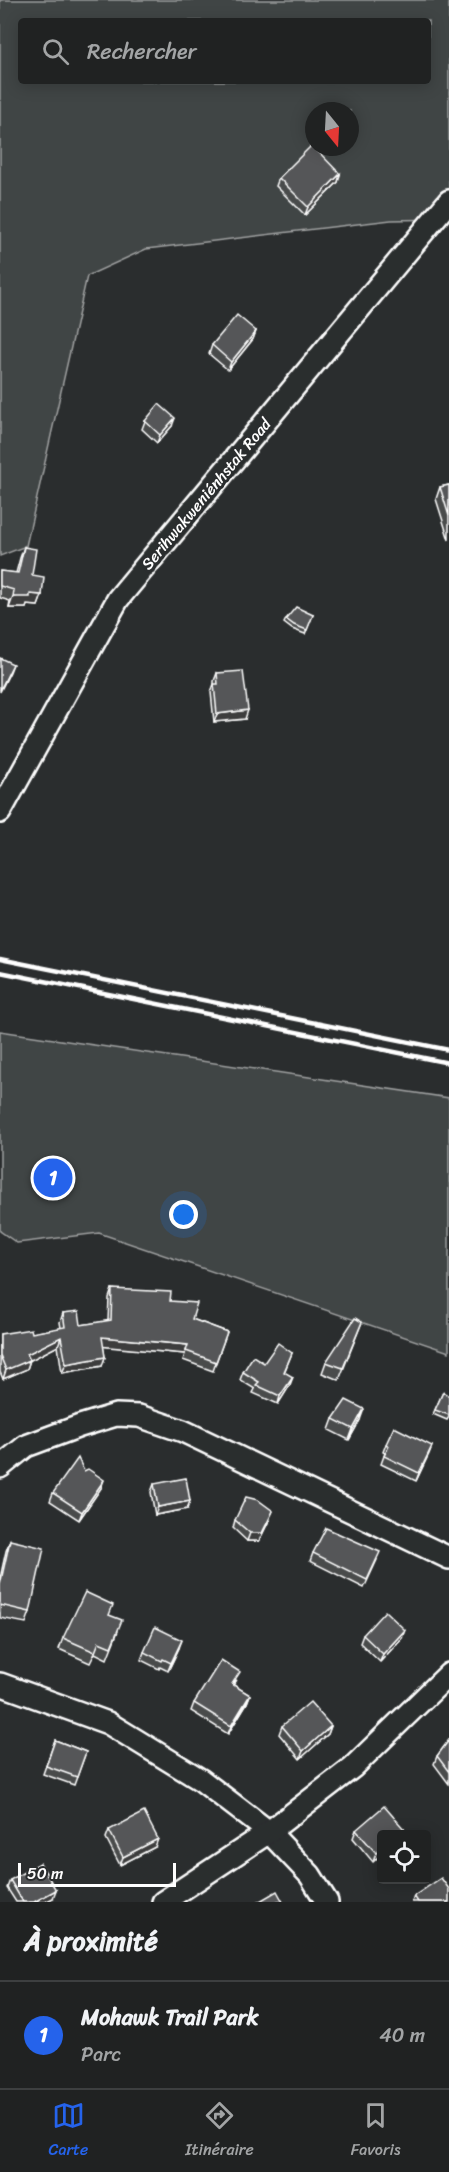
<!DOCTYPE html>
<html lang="fr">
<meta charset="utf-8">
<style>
:root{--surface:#202222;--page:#2d2f2f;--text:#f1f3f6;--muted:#a2a4a5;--line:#3d3f40;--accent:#2563eb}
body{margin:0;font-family:Sriracha,sans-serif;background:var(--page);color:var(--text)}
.controls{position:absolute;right:18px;bottom:18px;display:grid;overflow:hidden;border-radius:6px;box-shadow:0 3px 15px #0003}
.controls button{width:54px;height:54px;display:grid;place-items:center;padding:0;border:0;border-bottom:2px solid var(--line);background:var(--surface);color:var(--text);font:30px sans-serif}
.compass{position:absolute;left:305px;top:102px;width:54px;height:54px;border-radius:50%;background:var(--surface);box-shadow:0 3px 15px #0003;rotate:162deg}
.scale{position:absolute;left:18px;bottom:15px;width:158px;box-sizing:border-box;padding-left:6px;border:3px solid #fff;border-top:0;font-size:16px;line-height:21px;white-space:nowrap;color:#fff;-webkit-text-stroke:4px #2a2d2e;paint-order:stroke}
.you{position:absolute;left:184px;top:1215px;width:21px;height:21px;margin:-15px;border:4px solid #fff;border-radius:50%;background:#1a73e8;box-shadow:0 0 0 9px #1a73e833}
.badge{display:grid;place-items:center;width:39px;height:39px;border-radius:50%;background:var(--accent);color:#fff;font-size:20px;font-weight:700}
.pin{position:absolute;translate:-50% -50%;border:3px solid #fff;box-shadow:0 2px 6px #0006}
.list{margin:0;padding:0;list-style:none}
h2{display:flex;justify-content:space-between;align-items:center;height:78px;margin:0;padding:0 24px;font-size:26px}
h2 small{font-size:20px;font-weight:400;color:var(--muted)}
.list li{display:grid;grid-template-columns:39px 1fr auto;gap:18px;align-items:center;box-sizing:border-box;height:108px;padding:0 24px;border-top:2px solid var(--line)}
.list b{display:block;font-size:22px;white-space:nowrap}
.list p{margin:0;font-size:20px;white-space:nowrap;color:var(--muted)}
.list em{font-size:20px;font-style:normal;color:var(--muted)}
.icon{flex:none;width:33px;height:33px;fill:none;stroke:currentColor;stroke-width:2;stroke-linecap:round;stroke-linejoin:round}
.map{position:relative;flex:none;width:449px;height:1902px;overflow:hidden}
.search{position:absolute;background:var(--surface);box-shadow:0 3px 15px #0003;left:18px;right:18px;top:18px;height:66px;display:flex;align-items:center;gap:15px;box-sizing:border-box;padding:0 21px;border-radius:6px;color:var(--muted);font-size:22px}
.sheet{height:186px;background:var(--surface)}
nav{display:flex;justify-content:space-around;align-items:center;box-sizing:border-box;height:84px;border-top:2px solid var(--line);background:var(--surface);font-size:16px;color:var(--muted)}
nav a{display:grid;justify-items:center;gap:3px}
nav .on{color:var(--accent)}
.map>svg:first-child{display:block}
</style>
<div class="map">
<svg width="449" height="1902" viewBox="0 0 449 1902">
<rect width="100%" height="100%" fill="#2a2d2e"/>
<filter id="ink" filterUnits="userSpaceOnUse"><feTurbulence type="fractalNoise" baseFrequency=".0167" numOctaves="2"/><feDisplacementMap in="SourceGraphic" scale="12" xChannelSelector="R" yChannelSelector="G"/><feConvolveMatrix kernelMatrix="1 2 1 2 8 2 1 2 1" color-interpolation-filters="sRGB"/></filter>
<g filter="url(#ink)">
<!-- green -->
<g fill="#414445" stroke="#a0a2a2" stroke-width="1.5" fill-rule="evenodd">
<path d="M0 0H449V219L391 220 146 249 87 276 26 546 0 556ZM21 21H428V81H21ZM314 111H350V147H314Z"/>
<polygon points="0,1031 449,1098 449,1352 99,1233 17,1243 0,1231"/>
</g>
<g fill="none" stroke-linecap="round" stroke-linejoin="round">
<defs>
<g id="minor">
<polyline points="0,812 118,599 449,201"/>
<polyline points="0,1467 26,1446 80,1426 116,1415 139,1416 183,1431 449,1558"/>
<polyline points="0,1684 108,1723 201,1780 269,1832 310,1875 327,1902"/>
<polyline points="163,1902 269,1832 353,1767 449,1674"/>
</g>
</defs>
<!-- minor casing -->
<use href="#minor" stroke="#fff" stroke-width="26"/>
<!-- minor -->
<use href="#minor" stroke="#2a2d2e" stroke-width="21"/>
<!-- rail -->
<g stroke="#fff" stroke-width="4.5">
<polyline points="0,959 449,1050"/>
<polyline points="0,972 449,1063"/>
</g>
</g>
<!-- wall -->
<g fill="#494b4c" stroke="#fff" stroke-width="1.5">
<polygon points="340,174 338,182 305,215 276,186 279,178"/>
<polygon points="256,331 253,339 228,370 209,354 212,345"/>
<polygon points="145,421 172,426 157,443 142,429"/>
<polygon points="449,485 449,540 436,499 440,487"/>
<polygon points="24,547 32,575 42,595 38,606 27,605 26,608 9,608 10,601 0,598 0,571 16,573 20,558"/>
<polygon points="313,615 305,634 292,629 284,623 286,619"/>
<polygon points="217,673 245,719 214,722 211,692 214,684 214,681"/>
<polygon points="112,1289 170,1301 192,1319 227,1332 213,1371 183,1360 185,1354 103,1346 105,1357 102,1366 62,1373 58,1346 30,1360 27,1369 3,1379 0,1372 0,1334 32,1333 61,1328 60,1322 63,1313 81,1325 108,1321 109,1298"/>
<polygon points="362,1322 339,1380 322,1373 326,1362"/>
<polygon points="292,1353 284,1373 290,1385 278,1404 253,1393 255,1389 240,1380 243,1372"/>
<polygon points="443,1392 449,1417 447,1420 433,1414"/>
<polygon points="333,1419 360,1420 349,1440 329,1430"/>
<polygon points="386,1444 432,1446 416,1481 381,1464 385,1453 383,1452"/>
<polygon points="84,1471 101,1488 79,1520 50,1501 53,1493"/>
<polygon points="154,1484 187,1509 155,1515 151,1492"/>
<polygon points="270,1519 259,1541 247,1541 233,1528 235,1520"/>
<polygon points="10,1540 30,1612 26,1623 0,1618 0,1578 6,1551"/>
<polygon points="313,1553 377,1560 364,1588 310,1561"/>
<polygon points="109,1615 118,1631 107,1659 95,1653 90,1663 59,1649 63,1638"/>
<polygon points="363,1635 402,1638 380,1662 360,1643"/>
<polygon points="179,1648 168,1671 160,1667 159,1669 141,1660 144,1652"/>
<polygon points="237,1680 233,1685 250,1695 247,1703 228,1734 191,1711 194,1703"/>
<polygon points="282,1726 331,1726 328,1734 300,1759 279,1734"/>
<polygon points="55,1740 86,1752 74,1785 43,1774"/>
<polygon points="449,1740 449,1784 434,1764 437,1756"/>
<polygon points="404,1829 402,1834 381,1834 381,1854 373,1862 353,1838 356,1830"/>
<polygon points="109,1830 155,1847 120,1865 106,1838"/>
<polygon points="10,1880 53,1898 45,1902 16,1902 7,1888"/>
<polygon points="414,1896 449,1902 412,1902"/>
</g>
<!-- shaded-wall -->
<g fill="#3c3d3e" stroke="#fff" stroke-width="1.5">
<polygon points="340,174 338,182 305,215 308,207"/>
<polygon points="256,331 253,339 228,370 231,362"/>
<polygon points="175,418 172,426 157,443 160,435"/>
<polygon points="30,594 42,595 38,606 27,605 26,608 9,608 13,597"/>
<polygon points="13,664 10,672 0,692 0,690"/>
<polygon points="248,710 245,719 214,722 217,714"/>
<polygon points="61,1337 58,1346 27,1362 30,1360 27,1369 3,1379 6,1370 27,1354"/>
<polygon points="102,1337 188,1345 185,1354 98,1346"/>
<polygon points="105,1357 102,1366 62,1373 66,1364"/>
<polygon points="293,1377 290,1385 278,1404 280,1396"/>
<polygon points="364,1409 360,1420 349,1440 353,1429"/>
<polygon points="432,1446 429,1454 416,1481 419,1473"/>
<polygon points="104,1480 101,1488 79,1520 82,1512"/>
<polygon points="190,1501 187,1509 155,1515 158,1507"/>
<polygon points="273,1511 259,1541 247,1541 250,1533"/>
<polygon points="405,1630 402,1638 380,1662 383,1654"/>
<polygon points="182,1640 179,1648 168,1671 171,1663"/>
<polygon points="250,1695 247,1703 228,1734 231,1726"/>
<polygon points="331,1726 328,1734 300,1759 303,1751"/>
<polygon points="158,1839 155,1847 120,1865 123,1857"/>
<polygon points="381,1849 381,1854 373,1862 376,1853"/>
<polygon points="56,1890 53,1898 45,1902 34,1902"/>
</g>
<!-- building -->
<g fill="#555758" stroke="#fff" stroke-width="1.5">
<polygon points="312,145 340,174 308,207 279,178"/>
<polygon points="237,315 256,331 231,362 212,345"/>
<polygon points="159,404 175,418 160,435 145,421"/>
<polygon points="449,485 449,516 440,487"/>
<polygon points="24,547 36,549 32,575 44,577 42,595 30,594 30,597 13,597 14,590 0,586 0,571 18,573"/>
<polygon points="296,607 313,615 307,630 294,625 286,619"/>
<polygon points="0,658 13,664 0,690"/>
<polygon points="243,671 248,710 217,714 214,684 218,684 217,673"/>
<polygon points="112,1289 171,1292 170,1301 197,1303 192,1319 227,1332 216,1362 186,1351 188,1345 102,1337 105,1357 66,1364 61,1337 27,1354 30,1360 6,1370 0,1355 0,1334 31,1329 32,1333 65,1327 63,1313 79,1311 81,1325 111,1320"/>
<polygon points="355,1318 362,1322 343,1368 326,1362"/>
<polygon points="278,1343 292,1353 284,1372 293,1377 280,1396 256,1385 259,1382 243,1372 253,1356 264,1363"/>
<polygon points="443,1392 449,1396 449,1415 435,1410"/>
<polygon points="346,1400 364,1409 353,1429 333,1419"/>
<polygon points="394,1427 432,1446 419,1473 384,1456 389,1446 386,1444"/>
<polygon points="78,1458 84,1471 88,1469 104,1480 82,1512 53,1493"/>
<polygon points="186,1478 190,1501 158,1507 154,1484"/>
<polygon points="246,1497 258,1500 273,1511 262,1533 250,1533 235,1520"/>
<polygon points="326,1528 380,1552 367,1580 313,1553"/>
<polygon points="10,1540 44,1548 30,1612 0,1605 0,1585"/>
<polygon points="85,1592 113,1605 109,1615 122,1620 111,1647 99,1642 95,1652 63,1638"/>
<polygon points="385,1611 405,1630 383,1654 363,1635"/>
<polygon points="155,1627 182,1640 171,1663 163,1659 162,1661 144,1652"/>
<polygon points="221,1660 240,1672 232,1684 250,1695 231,1726 194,1703"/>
<polygon points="310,1702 331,1726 303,1751 282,1726"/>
<polygon points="55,1740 86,1752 77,1777 46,1766"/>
<polygon points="449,1740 449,1772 437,1756"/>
<polygon points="384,1806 404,1829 398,1834 381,1834 381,1849 376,1853 356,1830"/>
<polygon points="144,1812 158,1839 123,1857 109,1830"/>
<polygon points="40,1863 56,1890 34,1902 23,1902 10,1880"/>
<polygon points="441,1878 449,1889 449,1902 418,1902 414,1896"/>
<polygon points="277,1891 283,1902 258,1902"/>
</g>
</g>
<g text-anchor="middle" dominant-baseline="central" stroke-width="6" stroke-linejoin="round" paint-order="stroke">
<!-- street labels -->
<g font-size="16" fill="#fff" stroke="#2a2d2e">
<text transform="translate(206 494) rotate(-50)">Serihwakweniénhstak Road</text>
</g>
</g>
</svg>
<div class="controls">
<button><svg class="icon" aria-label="locate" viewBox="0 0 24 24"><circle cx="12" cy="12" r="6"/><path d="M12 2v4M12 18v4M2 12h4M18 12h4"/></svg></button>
</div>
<svg class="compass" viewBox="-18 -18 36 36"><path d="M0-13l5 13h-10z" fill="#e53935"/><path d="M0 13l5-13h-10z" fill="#a2a4a5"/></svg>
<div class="scale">50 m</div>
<div class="you"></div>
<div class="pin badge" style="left:53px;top:1178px">1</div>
<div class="search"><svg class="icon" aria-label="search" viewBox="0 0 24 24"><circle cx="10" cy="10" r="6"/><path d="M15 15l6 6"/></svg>Rechercher</div>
</div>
<section class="sheet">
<h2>À proximité<small></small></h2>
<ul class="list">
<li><span class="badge">1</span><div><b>Mohawk Trail Park</b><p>Parc</p></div><em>40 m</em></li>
</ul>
</section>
<nav>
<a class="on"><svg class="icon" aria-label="map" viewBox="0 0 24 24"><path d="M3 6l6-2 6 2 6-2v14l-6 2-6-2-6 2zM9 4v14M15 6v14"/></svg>Carte</a>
<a><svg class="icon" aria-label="directions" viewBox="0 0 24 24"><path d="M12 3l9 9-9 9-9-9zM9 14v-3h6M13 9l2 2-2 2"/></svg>Itinéraire</a>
<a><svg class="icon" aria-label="saved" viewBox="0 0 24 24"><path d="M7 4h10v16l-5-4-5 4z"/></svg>Favoris</a>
</nav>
